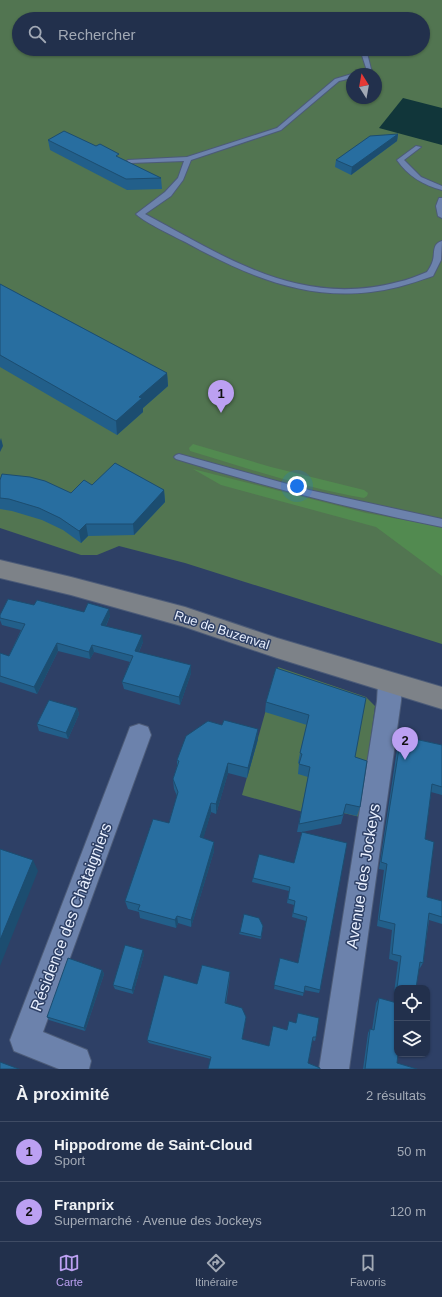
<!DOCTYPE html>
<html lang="fr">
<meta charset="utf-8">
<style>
:root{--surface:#22304c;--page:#2e3c56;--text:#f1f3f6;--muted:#a2a9b5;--line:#3f4b64;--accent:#bca0f2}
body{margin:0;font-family:Helvetica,sans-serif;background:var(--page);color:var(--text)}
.controls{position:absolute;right:12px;bottom:12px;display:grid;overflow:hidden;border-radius:8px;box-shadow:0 1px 3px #0004}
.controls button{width:36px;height:36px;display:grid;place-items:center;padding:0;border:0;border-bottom:1px solid var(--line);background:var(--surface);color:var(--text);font:20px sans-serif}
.compass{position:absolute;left:346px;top:68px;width:36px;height:36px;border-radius:50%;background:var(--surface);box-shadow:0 1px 3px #0004;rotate:349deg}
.you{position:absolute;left:297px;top:486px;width:14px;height:14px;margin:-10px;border:3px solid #fff;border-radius:50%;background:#1a73e8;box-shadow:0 0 0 6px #1a73e833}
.badge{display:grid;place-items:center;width:26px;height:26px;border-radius:50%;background:var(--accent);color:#111;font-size:13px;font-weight:700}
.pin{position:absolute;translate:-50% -33px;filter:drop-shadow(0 1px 2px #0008)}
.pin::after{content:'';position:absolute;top:21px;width:14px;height:12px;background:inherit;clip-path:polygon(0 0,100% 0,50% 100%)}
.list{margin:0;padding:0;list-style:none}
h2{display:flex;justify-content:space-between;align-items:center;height:52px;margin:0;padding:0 16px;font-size:17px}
h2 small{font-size:13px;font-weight:400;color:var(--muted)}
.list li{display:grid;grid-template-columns:26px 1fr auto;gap:12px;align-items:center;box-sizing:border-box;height:60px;padding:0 16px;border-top:1px solid var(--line)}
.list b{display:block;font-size:15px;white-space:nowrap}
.list p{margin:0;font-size:13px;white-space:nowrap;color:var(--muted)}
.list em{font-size:13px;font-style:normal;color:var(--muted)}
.icon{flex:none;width:22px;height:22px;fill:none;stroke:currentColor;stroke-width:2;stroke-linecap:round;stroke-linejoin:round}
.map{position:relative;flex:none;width:442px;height:1069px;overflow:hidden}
.search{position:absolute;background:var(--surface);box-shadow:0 1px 3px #0004;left:12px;right:12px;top:12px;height:44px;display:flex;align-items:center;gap:10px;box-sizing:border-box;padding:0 14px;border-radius:22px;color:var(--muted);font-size:15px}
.sheet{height:172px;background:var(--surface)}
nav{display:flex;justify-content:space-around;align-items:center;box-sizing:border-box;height:56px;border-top:1px solid var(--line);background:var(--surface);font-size:11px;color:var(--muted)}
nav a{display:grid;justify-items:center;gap:2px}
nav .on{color:var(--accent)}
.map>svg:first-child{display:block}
</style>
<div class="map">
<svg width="442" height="1069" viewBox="0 0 442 1069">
<rect width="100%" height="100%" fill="#2e4066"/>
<!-- green -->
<g fill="#527551" fill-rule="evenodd">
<path d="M0 0H442V644L185 563 119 546 97 555H81L0 528ZM19 19H423V49H19ZM352 74H376V98H352Z"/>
<polygon points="278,667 366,697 375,706 360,817 314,806 303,812 242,795"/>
</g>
<!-- forest -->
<g fill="#528a50">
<path d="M193 444 271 467 364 490 368 493 367 496 364 498C305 488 247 468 190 451L189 448Z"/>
<polygon points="193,469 366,513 442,527 442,576 376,527 221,485"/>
</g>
<!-- water -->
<polygon fill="#11363a" points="403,98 442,108 442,145 379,128"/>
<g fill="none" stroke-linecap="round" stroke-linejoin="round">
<defs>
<g id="lane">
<polygon points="360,49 366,49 372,73 358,74 367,71"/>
<path d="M352 74V78L339 81 281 130 191 160 183 180 171 196 145 214C227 258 300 308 398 282 408 280 417 276 427 272 429 269 432 264 433 260 435 252 432 244 442 241L441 260 433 276C421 280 410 284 398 287 320 306 257 281 189 244 176 237 145 223 136 214L165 192 178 178 184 161 130 163 127 161 128 160 187 157 277 128 335 79Z"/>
<path d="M416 146 421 147 404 160 421 177 442 186V190C423 185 408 176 397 160Z"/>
<polygon points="439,198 442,198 442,218 438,216 436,206"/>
<path d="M179 454 309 490 442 519V527C352 509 263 486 176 459L174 457 176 455Z"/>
</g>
<g id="street">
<polygon points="390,673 398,676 402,683 401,701 349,1069 319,1069 377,701 378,683 382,676"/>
<polygon points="139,724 148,727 151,735 43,1032 87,1050 91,1061 89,1069 59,1069 14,1051 10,1040 127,735 130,727"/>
</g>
<polygon id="secondary" points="0,560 71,577 185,607 277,638 442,687 442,709 277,658 185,627 71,595 0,578"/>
</defs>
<!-- lane casing -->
<use href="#lane" stroke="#4c5b78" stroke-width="2"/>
<!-- street casing -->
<use href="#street" stroke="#4c5b78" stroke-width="2"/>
<!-- secondary casing -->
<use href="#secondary" stroke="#4c5b78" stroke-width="2"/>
<!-- lane -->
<use href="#lane" fill="#6c82ac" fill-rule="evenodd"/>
<!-- street -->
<use href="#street" fill="#6c82ac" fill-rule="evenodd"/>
<!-- secondary -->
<use href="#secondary" fill="#7d8288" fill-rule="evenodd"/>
</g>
<!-- wall -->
<g fill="#225f8a">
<polygon points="398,134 397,141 351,175 335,167 336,160"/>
<polygon points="48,140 119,158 161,178 162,189 127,190 50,150"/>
<polygon points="0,284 167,373 168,386 143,408 143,412 117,435 0,367"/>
<polygon points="0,480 71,493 92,485 164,490 165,502 134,535 88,536 81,543 63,530 42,520 12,511 0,509"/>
<polygon points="34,605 110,616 106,626 143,642 139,652 191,673 180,705 124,689 122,682 130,662 94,652 90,659 58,651 37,694 0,682 0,653 9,656 21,630 2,625 0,620 0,615"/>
<polygon points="276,668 355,757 360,807 357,816 344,813 341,824 302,832 320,990 319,993 304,990 303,996 274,989 280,958 298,963 306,921 292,917 294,905 287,903 289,891 252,882 253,878 294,863 302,832 297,832 308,777 298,774 299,763 298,763 300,753 307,725 265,712 266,702"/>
<polygon points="77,708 79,714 68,739 39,731 37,724"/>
<polygon points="401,736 442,745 442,795 431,792 425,839 427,897 442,901 442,924 429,920 423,963 420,968 397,988 397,994 394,993 398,962 389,959 392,930 377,926 384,870 379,869 398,743"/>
<polygon points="258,739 247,778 228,773 216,814 211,812 203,838 214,842 214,851 191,927 178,923 176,928 140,918 139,912 128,909 125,901 169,823 177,796 174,789 173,779 177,766 177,760"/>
<polygon points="263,926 261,939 239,934 240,932"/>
<polygon points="144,954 133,994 115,989 113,985"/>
<polygon points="102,970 104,974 85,1031 49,1020 47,1017"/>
<polygon points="230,976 226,1004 246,1017 242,1039 269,1046 287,1030 296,1023 298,1013 316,1037 315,1041 312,1040 308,1063 211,1059 149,1043 147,1040 197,984"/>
<polygon points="379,998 397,1063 417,1069 363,1069 368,1033 370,1029 372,1030 376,1003"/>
</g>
<!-- shaded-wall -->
<g fill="#1c4d70">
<polygon points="398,134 397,141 351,175 352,167"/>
<polygon points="167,373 168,386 143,408 143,412 117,435 116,421 139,397"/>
<polygon points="1,438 3,446 0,452 0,441"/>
<polygon points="164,490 165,502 134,535 133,524"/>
<polygon points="86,524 88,536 81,543 79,531"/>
<polygon points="109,609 110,616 103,632 101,625"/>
<polygon points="142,635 143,642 136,658 135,651"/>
<polygon points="57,643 58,651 37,694 34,687"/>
<polygon points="92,645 94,652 90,659 89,652"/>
<polygon points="191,665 191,673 180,705 179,697"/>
<polygon points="77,708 79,714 68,739 66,733"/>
<polygon points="258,729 258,739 247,778 248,768"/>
<polygon points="228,763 228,773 216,814 216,804"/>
<polygon points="211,803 211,812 201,846 200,837"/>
<polygon points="214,842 214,851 191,927 191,920"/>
<polygon points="33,860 38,871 0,966 0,940"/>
<polygon points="177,916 178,923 176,928 175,920"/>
<polygon points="143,950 144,954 133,994 132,990"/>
<polygon points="102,970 104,974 85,1031 84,1028"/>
</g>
<!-- building -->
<g fill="#286ea0" stroke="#1c4d70">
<polygon points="64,131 96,146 100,144 119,154 116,156 161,178 126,179 48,140"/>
<polygon points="398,134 352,167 336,160 370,136"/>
<polygon points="0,284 167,373 139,397 142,398 116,421 0,355"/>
<polygon points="115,463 164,490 133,524 86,524 79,531 60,518 39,508 9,499 0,498 0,480 2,474 30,477 45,481 71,493 84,480 92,485"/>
<polygon points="8,599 34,605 37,600 84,612 88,603 109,609 101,625 142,635 135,651 191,665 179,697 122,682 133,656 92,645 89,652 57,643 34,687 0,676 0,653 9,656 25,624 0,618 0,615"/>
<polygon points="276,668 366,698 355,757 367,761 360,807 346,804 343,815 299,824 310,767 299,764 302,754 300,753 309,715 266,702"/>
<polygon points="49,700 77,708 66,733 37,724"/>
<polygon points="224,720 258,729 248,768 228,763 216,804 211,803 200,837 214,842 191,920 177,916 175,920 138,910 140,905 125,901 153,819 169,823 178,792 173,779 179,761 177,760 186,736 208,721 222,725"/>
<polygon points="401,736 442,745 442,787 432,784 425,839 434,842 427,897 442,901 442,917 429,913 423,963 420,962 416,988 397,988 397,989 397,988 401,956 392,954 395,924 379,920 387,864 381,862"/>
<polygon points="302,832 347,843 320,990 305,986 304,993 274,985 280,958 298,963 307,917 293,913 295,901 288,899 290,887 253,878 259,854 294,863"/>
<polygon points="0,849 33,860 0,940"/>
<polygon points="244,914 259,918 263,926 261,937 240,932"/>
<polygon points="125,945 143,950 132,990 113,985"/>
<polygon points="68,958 102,970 84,1028 47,1017"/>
<polygon points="202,965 230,972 225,1003 242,1008 246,1017 242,1039 269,1046 273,1026 287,1030 289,1021 296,1023 298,1013 319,1018 316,1037 313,1037 308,1063 320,1068 320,1069 208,1069 211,1057 147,1040 164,975 197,984"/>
<polygon points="379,998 397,1003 397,1054 398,1054 397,1063 417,1069 365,1069 370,1029 374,1030"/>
<polygon points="0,1062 19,1069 0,1069"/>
</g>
<g text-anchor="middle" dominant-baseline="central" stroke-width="3" stroke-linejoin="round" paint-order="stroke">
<!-- street labels -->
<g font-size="13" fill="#e9f0ff" stroke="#2e4066">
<text transform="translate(222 630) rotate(18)">Rue de Buzenval</text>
</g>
<!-- near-street labels -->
<g font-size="16" fill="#e9f0ff" stroke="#2e4066">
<text transform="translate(363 876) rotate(-81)">Avenue des Jockeys</text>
<text transform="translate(71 917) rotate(-69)">Résidence des Châtaigniers</text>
</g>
</g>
</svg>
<div class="controls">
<button><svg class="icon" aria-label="locate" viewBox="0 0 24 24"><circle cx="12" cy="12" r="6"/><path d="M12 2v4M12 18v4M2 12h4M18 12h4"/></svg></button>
<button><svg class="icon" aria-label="layers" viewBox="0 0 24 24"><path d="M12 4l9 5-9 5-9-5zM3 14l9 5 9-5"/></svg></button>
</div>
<svg class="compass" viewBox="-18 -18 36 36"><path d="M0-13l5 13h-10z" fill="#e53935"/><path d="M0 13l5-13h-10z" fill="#a2a9b5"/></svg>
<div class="you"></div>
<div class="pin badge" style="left:221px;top:413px">1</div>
<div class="pin badge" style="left:405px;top:760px">2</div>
<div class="search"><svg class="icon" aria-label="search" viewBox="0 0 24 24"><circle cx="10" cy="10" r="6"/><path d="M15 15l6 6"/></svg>Rechercher</div>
</div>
<section class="sheet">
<h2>À proximité<small>2 résultats</small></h2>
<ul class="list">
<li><span class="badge">1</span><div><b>Hippodrome de Saint-Cloud</b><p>Sport</p></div><em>50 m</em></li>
<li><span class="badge">2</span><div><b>Franprix</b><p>Supermarché · Avenue des Jockeys</p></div><em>120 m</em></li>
</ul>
</section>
<nav>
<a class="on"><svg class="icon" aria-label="map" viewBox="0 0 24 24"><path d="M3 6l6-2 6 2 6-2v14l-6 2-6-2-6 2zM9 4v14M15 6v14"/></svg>Carte</a>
<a><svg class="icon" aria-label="directions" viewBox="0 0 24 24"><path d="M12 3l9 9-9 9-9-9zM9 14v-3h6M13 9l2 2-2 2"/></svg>Itinéraire</a>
<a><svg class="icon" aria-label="saved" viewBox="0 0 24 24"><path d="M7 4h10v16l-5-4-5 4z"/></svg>Favoris</a>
</nav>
